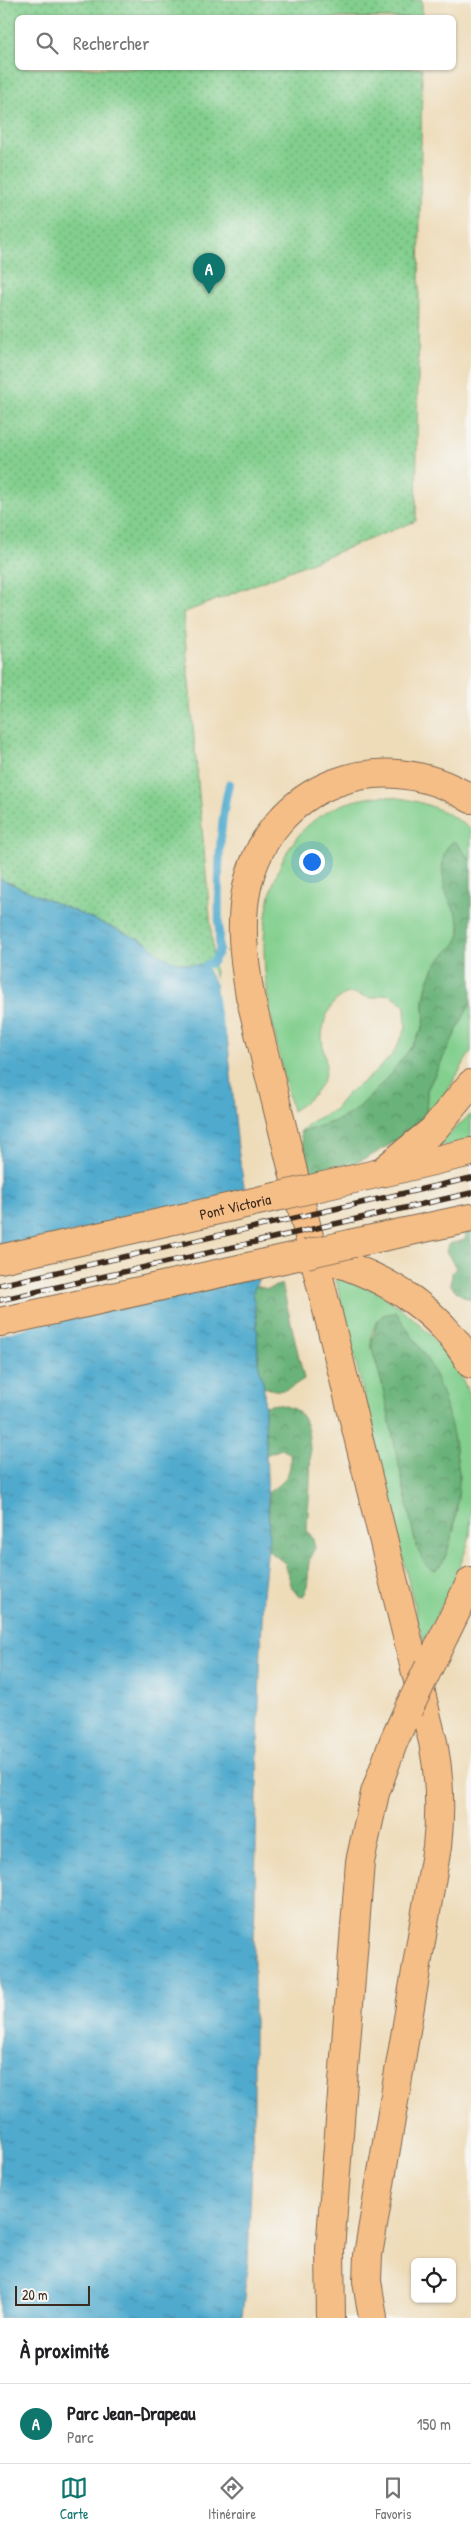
<!DOCTYPE html>
<html lang="fr">
<meta charset="utf-8">
<style>
:root{--surface:#fff;--page:#f2f2f2;--text:#202124;--muted:#757577;--line:#e0e0e0;--accent:#0f766e}
body{margin:0;font-family:"Patrick Hand",sans-serif;background:var(--page);color:var(--text)}
.controls{position:absolute;right:15px;bottom:15px;display:grid;overflow:hidden;border-radius:8px;box-shadow:0 1px 4px #0004}
.controls button{width:45px;height:45px;display:grid;place-items:center;padding:0;border:0;border-bottom:1px solid var(--line);background:var(--surface);color:var(--text);font:25px sans-serif}
.scale{position:absolute;left:15px;bottom:12px;width:75px;box-sizing:border-box;padding-left:5px;border:2px solid #3b2a1e;border-top:0;font-size:14px;line-height:18px;white-space:nowrap;color:#3b2a1e;-webkit-text-stroke:4px #f6f6f2;paint-order:stroke}
.you{position:absolute;left:311px;top:861px;width:18px;height:18px;margin:-12px;border:4px solid #fff;border-radius:50%;background:#1a73e8;box-shadow:0 0 0 8px #1a73e833}
.badge{display:grid;place-items:center;width:32px;height:32px;border-radius:50%;background:var(--accent);color:#fff;font-size:16px;font-weight:700}
.pin{position:absolute;translate:-50% -41px;filter:drop-shadow(0 1px 2px #0008)}
.pin::after{content:'';position:absolute;top:26px;width:18px;height:15px;background:inherit;clip-path:polygon(0 0,100% 0,50% 100%)}
.list{margin:0;padding:0;list-style:none}
h2{display:flex;justify-content:space-between;align-items:center;height:65px;margin:0;padding:0 20px;font-size:21px}
h2 small{font-size:16px;font-weight:400;color:var(--muted)}
.list li{display:grid;grid-template-columns:32px 1fr auto;gap:15px;align-items:center;box-sizing:border-box;height:80px;padding:0 20px;border-top:1px solid var(--line)}
.list b{display:block;font-size:19px;white-space:nowrap}
.list p{margin:0;font-size:16px;white-space:nowrap;color:var(--muted)}
.list em{font-size:16px;font-style:normal;color:var(--muted)}
.icon{flex:none;width:28px;height:28px;fill:none;stroke:currentColor;stroke-width:2;stroke-linecap:round;stroke-linejoin:round}
.map{position:relative;flex:none;width:471px;height:2318px;overflow:hidden}
.search{position:absolute;background:var(--surface);box-shadow:0 1px 4px #0004;left:15px;right:15px;top:15px;height:55px;display:flex;align-items:center;gap:12px;box-sizing:border-box;padding:0 18px;border-radius:8px;color:var(--muted);font-size:19px}
.sheet{height:145px;background:var(--surface)}
nav{display:flex;justify-content:space-around;align-items:center;box-sizing:border-box;height:70px;border-top:1px solid var(--line);background:var(--surface);font-size:14px;color:var(--muted)}
nav a{display:grid;justify-items:center;gap:2px}
nav .on{color:var(--accent)}
.map>svg:first-child{display:block}
</style>
<div class="map">
<svg width="471" height="2318" viewBox="0 0 471 2318">
<defs>
<pattern id="forest-crowns" width="20" height="18" patternUnits="userSpaceOnUse" patternTransform="scale(1.25)"><rect width="20" height="18" fill="#69b279"/><path d="M2 6a3 3 0 1 1 6 0M12 15a3 3 0 1 1 6 0" fill="none" stroke="#589163"/></pattern>
<pattern id="park-dots" width="8" height="8" patternUnits="userSpaceOnUse" patternTransform="scale(1.25)"><rect width="8" height="8" fill="#82cf8e"/><path d="M2 2h.1M6 6h.1" fill="none" stroke="#6ca873" stroke-width="1.8" stroke-linecap="round"/></pattern>
<pattern id="water-ripples" width="26" height="14" patternUnits="userSpaceOnUse" patternTransform="scale(1.25)"><rect width="26" height="14" fill="#50aace"/><path d="M2 4q2-2 4 0t4 0M15 11q2-2 4 0t4 0" fill="none" stroke="#448ba7"/></pattern>
</defs>
<rect width="100%" height="100%" fill="#f6f6f2"/>
<filter id="ink" filterUnits="userSpaceOnUse"><feTurbulence type="fractalNoise" baseFrequency=".02" numOctaves="2"/><feDisplacementMap in="SourceGraphic" scale="10" xChannelSelector="R" yChannelSelector="G"/><feConvolveMatrix kernelMatrix="1 2 1 2 8 2 1 2 1" color-interpolation-filters="sRGB"/></filter>
<filter id="wash" filterUnits="userSpaceOnUse"><feTurbulence type="fractalNoise" baseFrequency=".0096" numOctaves="4" result="noise"/><feDisplacementMap in="SourceGraphic" scale="20" xChannelSelector="R" yChannelSelector="G"/><feGaussianBlur stdDeviation="1.12" result="paint"/><feColorMatrix in="noise" values="0 0 0 0 0 0 0 0 0 0 0 0 0 0 0 0 0 1.4 0 .05"/><feComposite in="paint" operator="in"/></filter>
<g filter="url(#wash)">
<rect width="100%" height="100%" fill="#eedcb9"/>
<!-- grass -->
<g fill="#82cf8e" stroke="#5e7c56" fill-rule="evenodd">
<path d="M383 796C416 799 446 808 471 830V861L467 855 451 843C427 872 460 904 460 932 460 948 438 958 432 972 427 982 424 993 424 1005 424 1011 425 1018 424 1024 419 1044 371 1100 353 1112 337 1122 318 1127 300 1132L312 1121 334 1110 347 1094 372 1075 393 1054 406 1028 405 1007C400 1001 392 992 383 995 378 996 377 998 372 998 363 997 356 991 346 994 330 999 323 1022 322 1036 322 1049 328 1061 325 1074 322 1090 305 1103 292 1111 273 1026 241 927 290 847 311 814 344 799 383 796Z"/>
<polygon points="471,1002 471,1051 447,1092 426,1117 427,1090"/>
<polygon points="471,1114 471,1141 431,1148 448,1135"/>
<path d="M335 1276C386 1284 460 1351 471 1403 471 1422 471 1457 471 1478 471 1496 471 1518 470 1535 461 1572 440 1609 423 1642ZM377 1321 435 1376 453 1436 459 1475 457 1510 454 1529 441 1566 415 1541 382 1384 371 1345 372 1333Z"/>
</g>
<!-- forest -->
<g fill="url(#forest-crowns)" stroke="#526e4c">
<path d="M455 841 471 861V1002L427 1090 426 1117C392 1149 354 1166 310 1179L300 1132C318 1127 337 1122 353 1112 370 1100 419 1043 424 1023 425 1018 424 1010 424 1005 425 992 428 979 434 968 442 952 463 946 460 925 457 912 448 901 445 889 442 876 439 847 455 841Z"/>
<polygon points="471,1230 471,1300 458,1293 451,1286 452,1273 456,1268 446,1251 449,1244 465,1240 466,1231"/>
<path d="M282 1284 304 1379C287 1390 284 1394 264 1387L258 1362 257 1322 253 1292 256 1285 267 1289Z"/>
<path d="M396 1312C409 1333 426 1354 436 1377 448 1406 455 1441 459 1473 461 1499 443 1626 415 1541L382 1384 371 1345 377 1321 383 1315Z"/>
<path d="M277 1404C285 1406 296 1408 301 1415 317 1433 308 1505 307 1530L313 1539 315 1548C303 1566 313 1575 304 1596L299 1597 292 1588 285 1563 268 1551 269 1492C285 1480 292 1475 290 1454L282 1449 265 1455 264 1406Z"/>
</g>
<!-- park -->
<polygon fill="url(#park-dots)" stroke="#5e7c56" points="0,0 422,0 422,18 18,18 18,68 422,68 416,521 183,613 216,985 191,965 165,959 148,943 0,879"/>
<!-- water -->
<path fill="url(#water-ripples)" stroke="#466a76" d="M0 879 148 943C164 962 182 965 206 965L216 985 228 1044 238 1149 259 1278 253 1292 257 1322 258 1362 264 1387 269 1535 263 1595 259 1700 254 1943V2114L248 2259 242 2318H0Z"/>
<!-- pier -->
<g fill="#eedcb9">
<polygon points="205,963 208,964 218,984 232,1056 220,1014 216,985"/>
<polygon points="248,1194 260,1263 0,1335 0,1250"/>
</g>
<g fill="none" stroke-linecap="round" stroke-linejoin="round">
<!-- stream -->
<path stroke="#50aace" stroke-width="8" d="M206 965 213 962 219 951C219 895 216 839 229 784"/>
</g>
</g>
<g filter="url(#ink)">
<g fill="none" stroke-linecap="round" stroke-linejoin="round">
<defs>
<g id="primary">
<polyline points="386,1172 471,1152"/>
<polyline points="380,1173 433,1130 471,1084"/>
<polyline points="354,1243 471,1218"/>
<path id="s1" d="M0 1259 280 1196"/>
<path d="M336 1262C392 1281 440 1311 471 1364"/>
<polyline points="0,1322 306,1254"/>
<polyline points="429,1667 471,1581"/>
<polyline points="331,2318 330,2250 360,1862 375,1793 393,1743 408,1710"/>
<path d="M373 2318 367 2281 368 2255 437 1847C441 1811 440 1777 433 1742L250 996C244 960 239 923 247 887 270 783 383 743 471 799"/>
</g>
</defs>
<!-- primary casing -->
<use href="#primary" stroke="#7a6854" stroke-width="30"/>
<!-- primary -->
<use href="#primary" stroke="#f6be87" stroke-width="28"/>
<defs>
<g id="rail">
<polyline points="0,1285 471,1178"/>
<polyline points="0,1300 471,1193"/>
</g>
</defs>
<!-- rail casing -->
<use href="#rail" stroke="#3b2a1e" stroke-width="5.5"/>
<!-- rail -->
<use href="#rail" stroke="#f6f6f2" stroke-width="4" stroke-dasharray="11" stroke-linecap="butt"/>
<defs>
<g id="primary-bridge">
<polyline points="280,1196 380,1173"/>
<polyline points="306,1254 354,1243"/>
<polyline points="408,1710 429,1667"/>
</g>
</defs>
<!-- primary-bridge casing -->
<use href="#primary-bridge" stroke="#7a6854" stroke-width="30" stroke-linecap="butt"/>
<!-- primary-bridge -->
<use href="#primary-bridge" stroke="#f6be87" stroke-width="28"/>
</g>
</g>
<g text-anchor="middle" dominant-baseline="central" stroke-width="4.5" stroke-linejoin="round" paint-order="stroke">
<!-- street labels -->
<g font-size="15" fill="#3b2a1e" stroke="#f6f6f2">
<text stroke="none"><textPath href="#s1" startOffset="241">Pont Victoria</textPath></text>
</g>
</g>
</svg>
<div class="controls">
<button><svg class="icon" aria-label="locate" viewBox="0 0 24 24"><circle cx="12" cy="12" r="6"/><path d="M12 2v4M12 18v4M2 12h4M18 12h4"/></svg></button>
</div>
<div class="scale">20 m</div>
<div class="you"></div>
<div class="pin badge" style="left:209px;top:294px">A</div>
<div class="search"><svg class="icon" aria-label="search" viewBox="0 0 24 24"><circle cx="10" cy="10" r="6"/><path d="M15 15l6 6"/></svg>Rechercher</div>
</div>
<section class="sheet">
<h2>À proximité<small></small></h2>
<ul class="list">
<li><span class="badge">A</span><div><b>Parc Jean-Drapeau</b><p>Parc</p></div><em>150 m</em></li>
</ul>
</section>
<nav>
<a class="on"><svg class="icon" aria-label="map" viewBox="0 0 24 24"><path d="M3 6l6-2 6 2 6-2v14l-6 2-6-2-6 2zM9 4v14M15 6v14"/></svg>Carte</a>
<a><svg class="icon" aria-label="directions" viewBox="0 0 24 24"><path d="M12 3l9 9-9 9-9-9zM9 14v-3h6M13 9l2 2-2 2"/></svg>Itinéraire</a>
<a><svg class="icon" aria-label="saved" viewBox="0 0 24 24"><path d="M7 4h10v16l-5-4-5 4z"/></svg>Favoris</a>
</nav>
